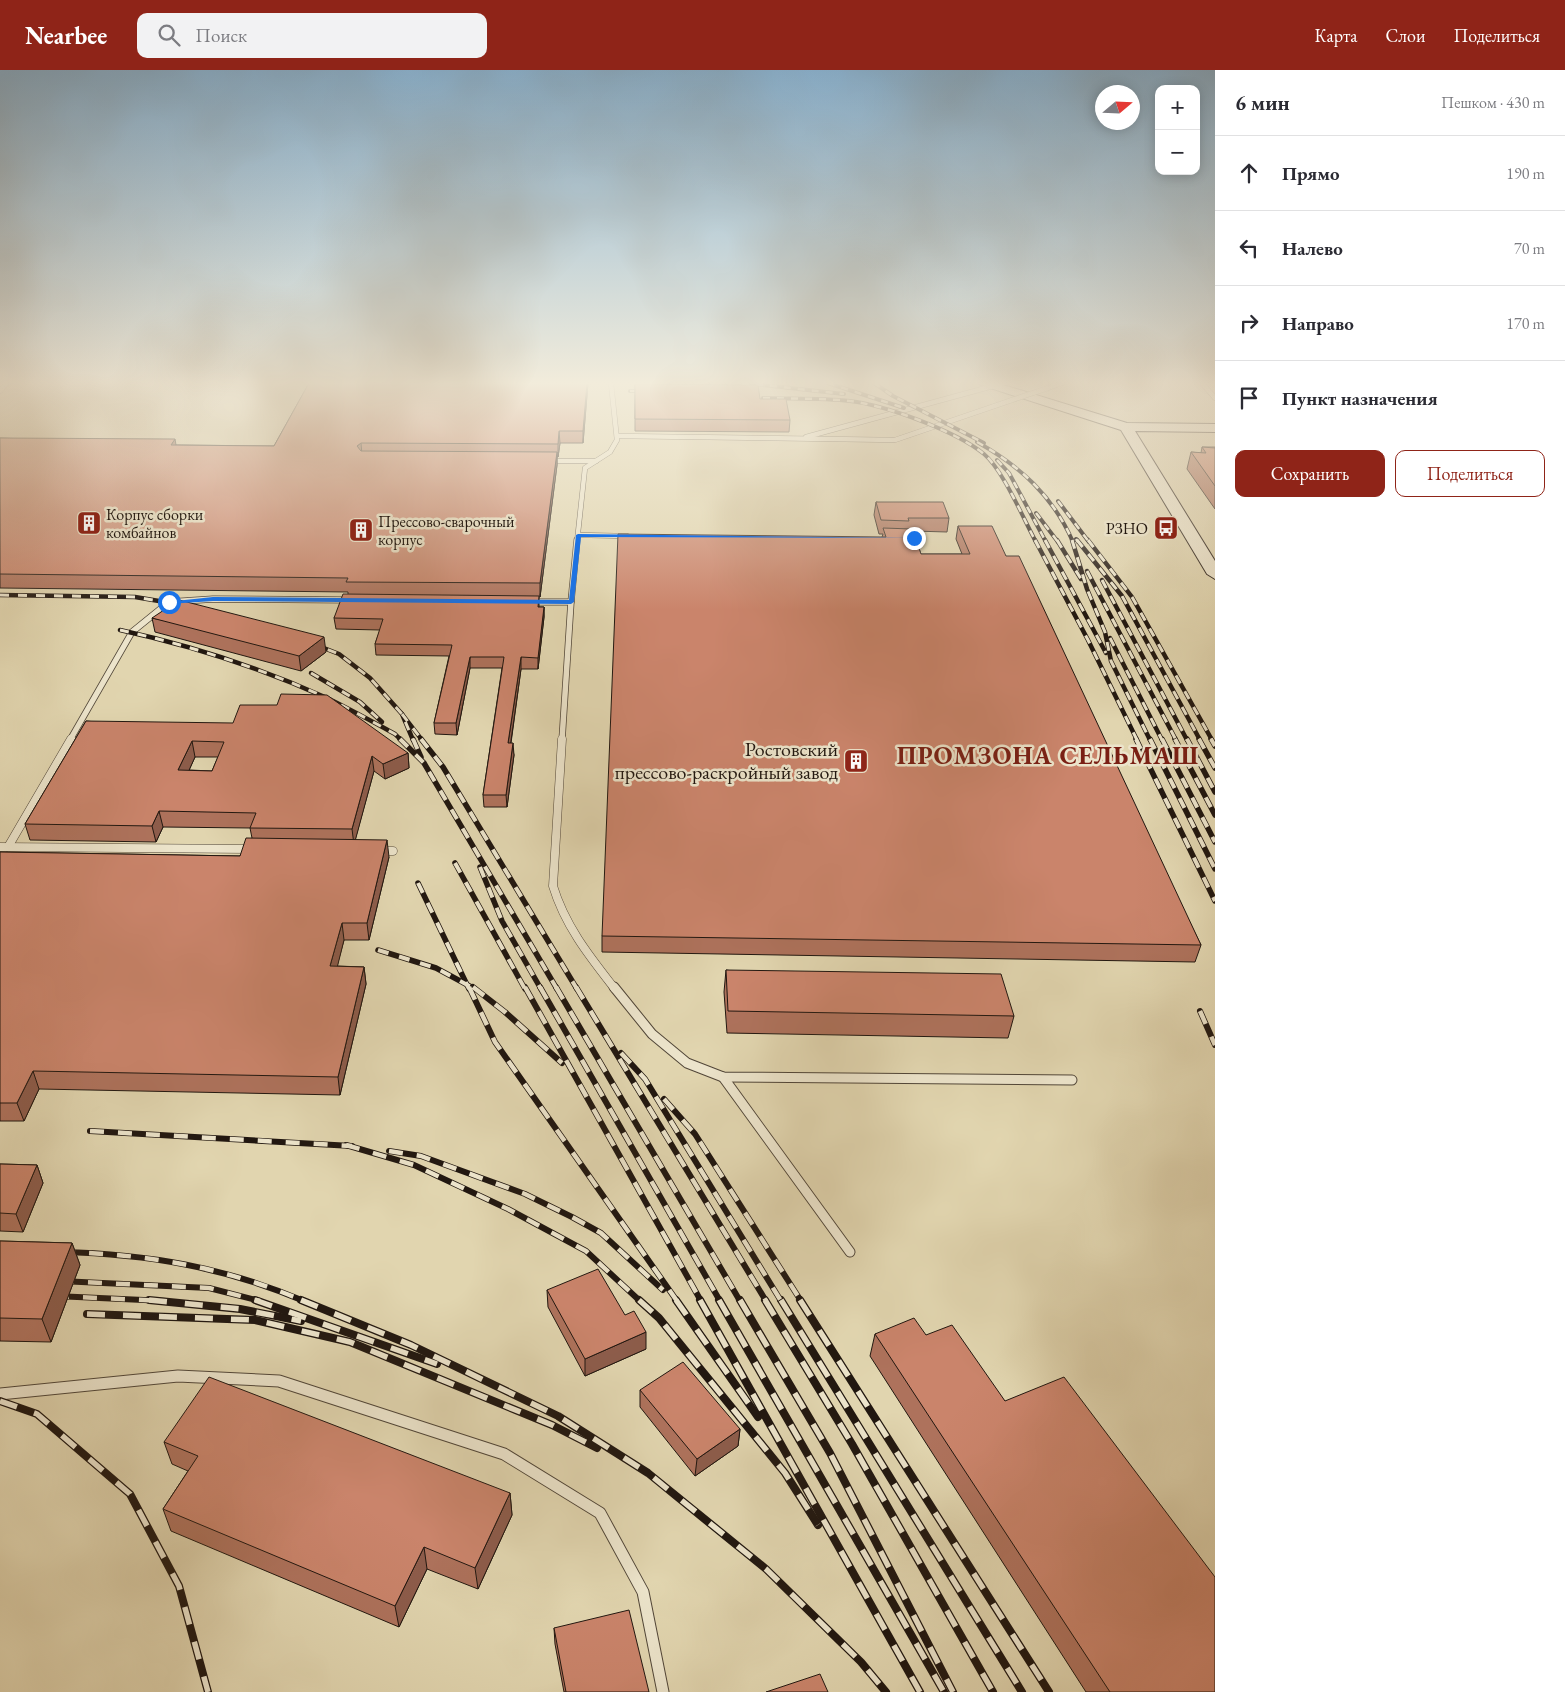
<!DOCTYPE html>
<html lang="ru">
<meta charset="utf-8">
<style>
:root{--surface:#fff;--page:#f2f2f3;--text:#2b2b33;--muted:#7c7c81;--line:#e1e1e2;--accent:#8f2418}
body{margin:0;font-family:"EB Garamond",serif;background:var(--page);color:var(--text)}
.controls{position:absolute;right:15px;top:15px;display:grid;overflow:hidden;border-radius:10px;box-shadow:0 2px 12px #0003}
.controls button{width:45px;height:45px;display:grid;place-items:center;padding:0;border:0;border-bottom:1px solid var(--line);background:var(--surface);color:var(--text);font:25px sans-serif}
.compass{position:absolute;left:1095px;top:15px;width:45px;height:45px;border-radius:50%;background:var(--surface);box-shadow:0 2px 12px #0003;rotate:71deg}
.stop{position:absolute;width:15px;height:15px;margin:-11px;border:4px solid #1a73e8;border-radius:50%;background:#fff}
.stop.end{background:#1a73e8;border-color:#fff;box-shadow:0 1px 5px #0008}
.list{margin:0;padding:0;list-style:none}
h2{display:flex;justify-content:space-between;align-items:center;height:65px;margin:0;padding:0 20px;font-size:21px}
h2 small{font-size:16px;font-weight:400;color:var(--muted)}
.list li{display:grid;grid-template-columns:32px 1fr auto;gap:15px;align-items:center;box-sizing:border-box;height:75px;padding:0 20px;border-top:1px solid var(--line)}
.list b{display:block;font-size:19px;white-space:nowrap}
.list em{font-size:16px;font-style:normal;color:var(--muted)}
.actions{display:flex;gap:10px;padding:15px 20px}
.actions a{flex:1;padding:11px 0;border:1px solid var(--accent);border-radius:10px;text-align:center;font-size:18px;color:var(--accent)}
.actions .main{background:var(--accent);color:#fff}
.icon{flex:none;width:28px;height:28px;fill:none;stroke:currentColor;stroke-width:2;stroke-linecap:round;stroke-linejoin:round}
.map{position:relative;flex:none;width:1215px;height:1622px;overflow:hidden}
header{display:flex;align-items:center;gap:30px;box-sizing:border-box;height:70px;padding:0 25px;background:var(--accent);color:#fff}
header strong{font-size:24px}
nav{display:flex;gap:28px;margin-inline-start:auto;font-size:18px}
.search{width:350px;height:45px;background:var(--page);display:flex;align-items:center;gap:12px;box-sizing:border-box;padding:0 18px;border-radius:10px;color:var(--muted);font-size:19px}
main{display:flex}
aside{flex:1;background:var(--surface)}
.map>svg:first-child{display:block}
</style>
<header>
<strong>Nearbee</strong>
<div class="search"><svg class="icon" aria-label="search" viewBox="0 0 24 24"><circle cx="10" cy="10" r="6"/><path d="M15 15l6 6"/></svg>Поиск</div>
<nav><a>Карта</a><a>Слои</a><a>Поделиться</a></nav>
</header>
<main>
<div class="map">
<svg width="1215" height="1622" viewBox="0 0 1215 1622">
<rect width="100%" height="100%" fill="#e1d5af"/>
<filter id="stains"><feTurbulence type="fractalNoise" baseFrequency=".004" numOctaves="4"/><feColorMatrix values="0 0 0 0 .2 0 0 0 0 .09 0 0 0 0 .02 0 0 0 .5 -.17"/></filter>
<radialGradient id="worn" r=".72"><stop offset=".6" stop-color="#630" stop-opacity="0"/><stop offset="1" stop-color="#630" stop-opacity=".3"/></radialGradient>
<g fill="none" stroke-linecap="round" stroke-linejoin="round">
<defs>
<g id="service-far4">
<polyline points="1202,313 1215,328"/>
<polyline points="1048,318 1062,313"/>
<polyline points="0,321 7,313"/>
<polyline points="617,366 895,370 1012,330"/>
<polyline points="806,367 1004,313"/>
<polyline points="548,391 596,391"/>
<polyline points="578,465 627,466"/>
<polyline points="577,472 585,398 610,382 617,370 611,313"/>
</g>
<g id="service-far3">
<polyline points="530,532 571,532 577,470"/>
<polyline points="70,670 132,562 169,532 213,529 351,530"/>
<polyline points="562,670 571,532"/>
</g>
<g id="service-far2">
<path d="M562 669 553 816C565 856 590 887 615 919"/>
<polyline points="0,777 250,779"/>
<polyline points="8,777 71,669"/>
<polyline points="379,781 393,781"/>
</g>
<g id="service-far1">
<polyline points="614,917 652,964 687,993 723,1007 1072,1010"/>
<polyline points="723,1007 850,1182"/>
</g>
<polyline id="service" points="0,1324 178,1306 279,1311 504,1384 600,1443 643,1522 663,1622"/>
<polygon id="secondary" points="979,313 997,313 1127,353 1215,354 1215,362 1135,361 1215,491 1215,509 1207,504 1121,360 981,315"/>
</defs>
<!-- service-far4 casing -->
<use href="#service-far4" stroke="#514638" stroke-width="5.5"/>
<!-- service-far3 casing -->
<use href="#service-far3" stroke="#514638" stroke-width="7"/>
<!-- service-far2 casing -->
<use href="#service-far2" stroke="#514638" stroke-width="9"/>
<!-- service-far1 casing -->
<use href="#service-far1" stroke="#514638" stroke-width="11"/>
<!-- service casing -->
<use href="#service" stroke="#514638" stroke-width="13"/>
<!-- secondary casing -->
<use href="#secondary" stroke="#211710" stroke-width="2"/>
<!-- service-far4 -->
<use href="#service-far4" stroke="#ece4cb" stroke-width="4.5"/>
<!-- service-far3 -->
<use href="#service-far3" stroke="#ece4cb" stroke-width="5.5"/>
<!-- service-far2 -->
<use href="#service-far2" stroke="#ece4cb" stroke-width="8"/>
<!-- service-far1 -->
<use href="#service-far1" stroke="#ece4cb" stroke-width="9"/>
<!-- service -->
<use href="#service" stroke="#ece4cb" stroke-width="11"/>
<!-- secondary -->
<use href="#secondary" fill="#ece4cb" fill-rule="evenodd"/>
<defs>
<g id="rail-far4">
<polyline points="658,313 763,315 844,324"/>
<polyline points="828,313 904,338"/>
<polyline points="874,313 893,326 984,373"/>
<polyline points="630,321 648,321"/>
<path d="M763 328C792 329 822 328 850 331 885 335 956 361 984 384 1003 400 1023 448 1036 472"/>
<path d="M977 372C1020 396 1053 426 1073 472"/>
<polyline points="997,390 1009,403 1046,472"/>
<polyline points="1058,431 1089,472"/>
<polyline points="1036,443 1058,472"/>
<polyline points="1076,469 1078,472"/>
</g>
<g id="rail-far3">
<polyline points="1035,470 1088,570 1137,670"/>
<polyline points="1045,470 1106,583"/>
<polyline points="1057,470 1081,509"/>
<polyline points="1072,470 1087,519 1105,562 1111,591 1150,670"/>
<polyline points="1077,470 1122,526 1200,670"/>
<polyline points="1088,470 1132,527 1212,670"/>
<polyline points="1087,501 1176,670"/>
<polyline points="1102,510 1187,670"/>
<polyline points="0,525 135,527 189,536"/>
<path d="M120 560C189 575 263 599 327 628 350 639 373 652 395 664L401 670"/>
<polyline points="1110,568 1162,670"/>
<polyline points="311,573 339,584 370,608 402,644 413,670"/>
<polyline points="311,603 360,632 382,652"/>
<polyline points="402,644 422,670"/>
</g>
<g id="rail-far2">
<polyline points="400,669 424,693 557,919"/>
<polyline points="413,669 421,687"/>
<polyline points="421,669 443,697 577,919"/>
<polyline points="1136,669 1215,831"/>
<polyline points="1150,669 1215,799"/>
<polyline points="1162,669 1215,772"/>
<polyline points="1175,669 1215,745"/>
<polyline points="1187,669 1215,722"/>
<polyline points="1199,669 1215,698"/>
<polyline points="1211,669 1215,676"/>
<polyline points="455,793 525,919"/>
<polyline points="480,797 502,851 541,919"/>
<polyline points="418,813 469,919"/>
<polyline points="378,880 436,898 475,919"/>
</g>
<g id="rail-far1">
<polyline points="469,917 495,972 677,1231"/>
<polyline points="473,917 505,942 562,993"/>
<polyline points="525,917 701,1231"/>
<polyline points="540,917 720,1231"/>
<polyline points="556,917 740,1231"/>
<polyline points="576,917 766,1231"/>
<polyline points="1200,941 1215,975"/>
<polyline points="621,983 645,1009 781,1231"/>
<polyline points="664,1029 695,1064 801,1231"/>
<polyline points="90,1061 352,1076"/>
<polyline points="346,1075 414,1095 508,1139 586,1181 640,1231"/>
<polyline points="389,1081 421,1086 525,1124 572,1147 601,1163 663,1220"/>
<path d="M61 1182C148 1184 224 1197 304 1231"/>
<polyline points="60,1211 209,1218 260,1231"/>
<polyline points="55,1226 166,1231"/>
</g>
<g id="rail">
<polyline points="149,1230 240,1239 301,1251"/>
<polyline points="255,1230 437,1294"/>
<polyline points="301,1230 411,1275 558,1346 648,1403 766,1499 861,1592 886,1622"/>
<polyline points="639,1230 659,1248 785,1403 818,1455"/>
<polyline points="676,1230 758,1347"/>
<polyline points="700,1230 920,1622"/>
<polyline points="719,1230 944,1622"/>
<polyline points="740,1230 830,1383 953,1622"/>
<polyline points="765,1230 852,1374 993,1622"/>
<polyline points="781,1230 1022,1622"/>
<polyline points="800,1230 1049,1622"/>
<polyline points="87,1244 255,1250 350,1272 552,1355 597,1378"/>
<polyline points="0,1331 37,1344 130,1424 179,1516 208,1622"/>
</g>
</defs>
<!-- rail-far4 casing -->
<use href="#rail-far4" stroke="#211710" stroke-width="4"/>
<!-- rail-far3 casing -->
<use href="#rail-far3" stroke="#211710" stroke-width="4.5"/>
<!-- rail-far2 casing -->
<use href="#rail-far2" stroke="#211710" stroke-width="5.5"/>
<!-- rail-far1 casing -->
<use href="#rail-far1" stroke="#211710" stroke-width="6"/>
<!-- rail casing -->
<use href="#rail" stroke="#211710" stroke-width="8"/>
<!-- rail-far4 -->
<use href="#rail-far4" stroke="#ece4cb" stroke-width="2.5" stroke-dasharray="7" stroke-linecap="butt"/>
<!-- rail-far3 -->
<use href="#rail-far3" stroke="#ece4cb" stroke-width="3" stroke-dasharray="9" stroke-linecap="butt"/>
<!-- rail-far2 -->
<use href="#rail-far2" stroke="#ece4cb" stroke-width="4" stroke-dasharray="11" stroke-linecap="butt"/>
<!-- rail-far1 -->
<use href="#rail-far1" stroke="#ece4cb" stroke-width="4.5" stroke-dasharray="14" stroke-linecap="butt"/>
<!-- rail -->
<use href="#rail" stroke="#ece4cb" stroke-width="5.5" stroke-dasharray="18" stroke-linecap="butt"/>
<defs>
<polyline id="service-bridge" points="1012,330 1048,318"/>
</defs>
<!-- service-bridge casing -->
<use href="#service-bridge" stroke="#514638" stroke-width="5.5" stroke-linecap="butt"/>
<!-- service-bridge -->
<use href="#service-bridge" stroke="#ece4cb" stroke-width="4.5"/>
</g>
<!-- wall -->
<g fill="#ae725c" stroke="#211710" fill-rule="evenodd">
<polygon points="309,313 588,313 583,373 560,373 558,387 557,387 557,395 540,527 539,527 539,537 544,537 544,547 538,599 521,599 511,673 514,685 507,737 484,737 483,725 502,598 470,598 457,665 435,664 434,653 449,586 376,585 375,574 380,560 336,559 334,548 348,524 348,522 0,518 0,368 176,375 274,376"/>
<polygon points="635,314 760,329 790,350 789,362 635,361"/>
<polygon points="1202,377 1215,377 1215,439 1187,399 1191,382 1201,383"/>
<polygon points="876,432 949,448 947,462 913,461 921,484 962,484 956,469 958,456 1006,486 1201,875 1195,892 602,882 602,866 882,467 883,464 879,464 874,445"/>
<polygon points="152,548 326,582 301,601 155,562"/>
<path d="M86 651 408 683 409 698 385 709 374 701 355 770 389 787 369 870H344L337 896 364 897 366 914 340 1025 39 1019 24 1051H0V782L240 786 252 768 250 758 163 757 156 772 30 770 25 754ZM195 687H218L212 701 189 700Z"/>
<polygon points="726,900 1014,946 1008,968 727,963 724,922"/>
<polygon points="0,1094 37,1095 43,1113 23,1162 0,1161"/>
<polygon points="0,1171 72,1173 80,1195 51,1272 0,1271"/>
<polygon points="547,1220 646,1279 585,1306 548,1237"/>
<polygon points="875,1264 926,1265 1005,1331 1215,1622 1086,1622 870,1286"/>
<polygon points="640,1320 740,1359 738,1376 695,1406 640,1337"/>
<polygon points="164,1372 510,1423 512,1445 478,1519 427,1499 399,1557 171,1461 163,1439 188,1401 172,1394"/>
<polygon points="554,1558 649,1622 564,1622 555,1574"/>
</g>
<!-- shaded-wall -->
<g fill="#8d5c4b" stroke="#211710">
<polygon points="587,313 588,313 583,373 583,361"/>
<polygon points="559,361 560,373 558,387 558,374"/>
<polygon points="175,369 177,381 171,375"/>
<polygon points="361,373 362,385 357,376"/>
<polygon points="557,382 557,395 540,527 540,513"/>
<polygon points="544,537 544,547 538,599 538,588"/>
<polygon points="324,567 326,582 301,601 299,586"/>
<polygon points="470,587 470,598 457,665 456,653"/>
<polygon points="521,587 521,599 509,685 508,673"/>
<polygon points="192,671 195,687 182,716 178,700"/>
<polygon points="513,673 514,685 507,737 506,725"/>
<polygon points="408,683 409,698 385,709 383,694"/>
<polygon points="372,686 374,701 354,775 352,759"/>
<polygon points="159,741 163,757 156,772 152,756"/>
<polygon points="387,770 389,787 369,870 367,853"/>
<polygon points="342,853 344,870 333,914 330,896"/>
<polygon points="364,897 366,914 340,1025 338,1007"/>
<polygon points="33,1001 39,1019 24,1051 17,1033"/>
<polygon points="37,1095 43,1113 23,1162 16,1144"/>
<polygon points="72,1173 80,1195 51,1272 42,1249"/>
<polygon points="646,1262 646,1279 585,1306 585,1289"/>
<polygon points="740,1359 738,1376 695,1406 697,1389"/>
<polygon points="510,1423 512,1445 478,1519 475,1498"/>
<polygon points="424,1477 427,1499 399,1557 395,1536"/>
</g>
<!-- building -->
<g fill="#ca846b" stroke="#211710" fill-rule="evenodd">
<polygon points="309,313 587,313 583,361 559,361 558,374 361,373 357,376 361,381 557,382 540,513 346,512 348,508 0,504 0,368 175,369 171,375 274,376"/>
<polygon points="635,314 758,315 760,329 786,329 790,350 635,349"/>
<polygon points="1202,377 1215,378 1215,416 1191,382 1206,383"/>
<polygon points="876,432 943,432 949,448 908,448 909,451 881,450"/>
<polygon points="958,456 992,456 1006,486 1019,486 1201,875 602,866 618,464 886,467 883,458 912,459 921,484 970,484"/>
<polygon points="343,524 539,526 538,537 544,537 538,588 521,587 508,673 513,673 506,725 483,725 504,587 470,587 456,653 434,653 452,575 375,574 383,549 334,548"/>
<polygon points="179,530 324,567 299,586 152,548"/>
<path d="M281 624 327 625 408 683 383 694 372 686 352 759 250 758 256 743 159 741 152 756 25 754 86 651 233 653 240 635H277ZM192 671 224 672 212 701 178 700Z"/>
<polygon points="246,768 387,770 367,853 342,853 330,896 364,897 338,1007 33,1001 17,1033 0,1033 0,782 240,786"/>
<polygon points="726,900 1001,904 1014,946 728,941"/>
<polygon points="0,1094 37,1095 16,1144 0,1143"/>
<polygon points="0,1171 72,1173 42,1249 0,1248"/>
<polygon points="598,1199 625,1245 634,1241 646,1262 585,1289 547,1220"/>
<polygon points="914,1248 926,1265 952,1255 1005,1331 1064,1307 1215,1507 1215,1622 1110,1622 875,1264"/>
<polygon points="683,1292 740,1359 697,1389 640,1320"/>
<polygon points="209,1307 510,1423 475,1498 424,1477 395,1536 163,1439 198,1386 164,1372"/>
<polygon points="629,1540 649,1622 566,1622 554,1558"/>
<polygon points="820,1604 828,1622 766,1622"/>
</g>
<!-- sky -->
<linearGradient id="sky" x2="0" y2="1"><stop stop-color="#89b4d4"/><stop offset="0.58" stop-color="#f2ecdb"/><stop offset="1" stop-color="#f2ecdb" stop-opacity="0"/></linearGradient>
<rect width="1215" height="540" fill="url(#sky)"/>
<!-- route -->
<polygon fill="#1a73e8" points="578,464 916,468 581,467 574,532 571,534 213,531 169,534 166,532 213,527 569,530 576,465"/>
<!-- icons -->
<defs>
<symbol id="building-square" viewBox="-11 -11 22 22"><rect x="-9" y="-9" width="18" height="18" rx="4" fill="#8f2418" stroke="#ece4cb"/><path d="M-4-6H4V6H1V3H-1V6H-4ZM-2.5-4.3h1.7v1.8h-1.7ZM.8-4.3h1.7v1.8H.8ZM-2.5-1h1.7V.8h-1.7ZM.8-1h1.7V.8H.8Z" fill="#fff"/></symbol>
<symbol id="bus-square" viewBox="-11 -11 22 22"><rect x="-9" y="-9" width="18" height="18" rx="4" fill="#8f2418" stroke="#ece4cb"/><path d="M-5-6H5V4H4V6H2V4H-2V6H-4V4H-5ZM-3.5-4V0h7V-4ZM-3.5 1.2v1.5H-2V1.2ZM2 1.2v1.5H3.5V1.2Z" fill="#fff"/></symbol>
</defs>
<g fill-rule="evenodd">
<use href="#building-square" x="75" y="439" width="28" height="28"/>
<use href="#bus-square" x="1152" y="444" width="28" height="28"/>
<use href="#building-square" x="347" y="446" width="28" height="28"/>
<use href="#building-square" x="842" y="677" width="28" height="28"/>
</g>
<g text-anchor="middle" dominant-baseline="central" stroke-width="5" stroke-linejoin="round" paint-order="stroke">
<!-- far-poi labels -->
<g font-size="16" fill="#211710" stroke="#ece4cb" text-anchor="start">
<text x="106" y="444">Корпус сборки<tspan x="106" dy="18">комбайнов</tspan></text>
<text x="378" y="451">Прессово-сварочный<tspan x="378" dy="18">корпус</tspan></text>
<text x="1148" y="458" text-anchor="end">РЗНО</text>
</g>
<!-- poi labels -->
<g font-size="20" fill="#211710" stroke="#ece4cb" text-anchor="end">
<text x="838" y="679">Ростовский<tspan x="838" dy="23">прессово-раскройный завод</tspan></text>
</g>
<!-- district labels -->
<g font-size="25" font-weight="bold" letter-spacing="1" fill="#7a1f14" stroke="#ece4cb">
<text x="1048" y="685">ПРОМЗОНА СЕЛЬМАШ</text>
</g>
</g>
<rect width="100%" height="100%" filter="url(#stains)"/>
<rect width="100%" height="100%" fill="url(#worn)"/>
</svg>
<div class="controls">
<button>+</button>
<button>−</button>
</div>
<svg class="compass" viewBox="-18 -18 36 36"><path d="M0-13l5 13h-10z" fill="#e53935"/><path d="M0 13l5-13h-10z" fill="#7c7c81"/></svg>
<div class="stop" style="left:169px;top:532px"></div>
<div class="stop end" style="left:914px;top:468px"></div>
</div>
<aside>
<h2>6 мин<small>Пешком · 430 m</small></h2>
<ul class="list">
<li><svg class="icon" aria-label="ahead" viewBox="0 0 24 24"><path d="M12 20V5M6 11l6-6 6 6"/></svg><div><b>Прямо</b></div><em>190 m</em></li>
<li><svg class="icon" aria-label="left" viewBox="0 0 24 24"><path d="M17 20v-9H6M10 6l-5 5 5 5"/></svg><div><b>Налево</b></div><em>70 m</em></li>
<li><svg class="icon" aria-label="right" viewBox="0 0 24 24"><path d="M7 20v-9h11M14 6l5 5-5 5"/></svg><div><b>Направо</b></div><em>170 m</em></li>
<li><svg class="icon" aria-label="arrive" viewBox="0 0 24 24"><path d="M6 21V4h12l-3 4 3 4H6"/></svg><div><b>Пункт назначения</b></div></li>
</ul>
<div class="actions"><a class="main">Сохранить</a><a>Поделиться</a></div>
</aside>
</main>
